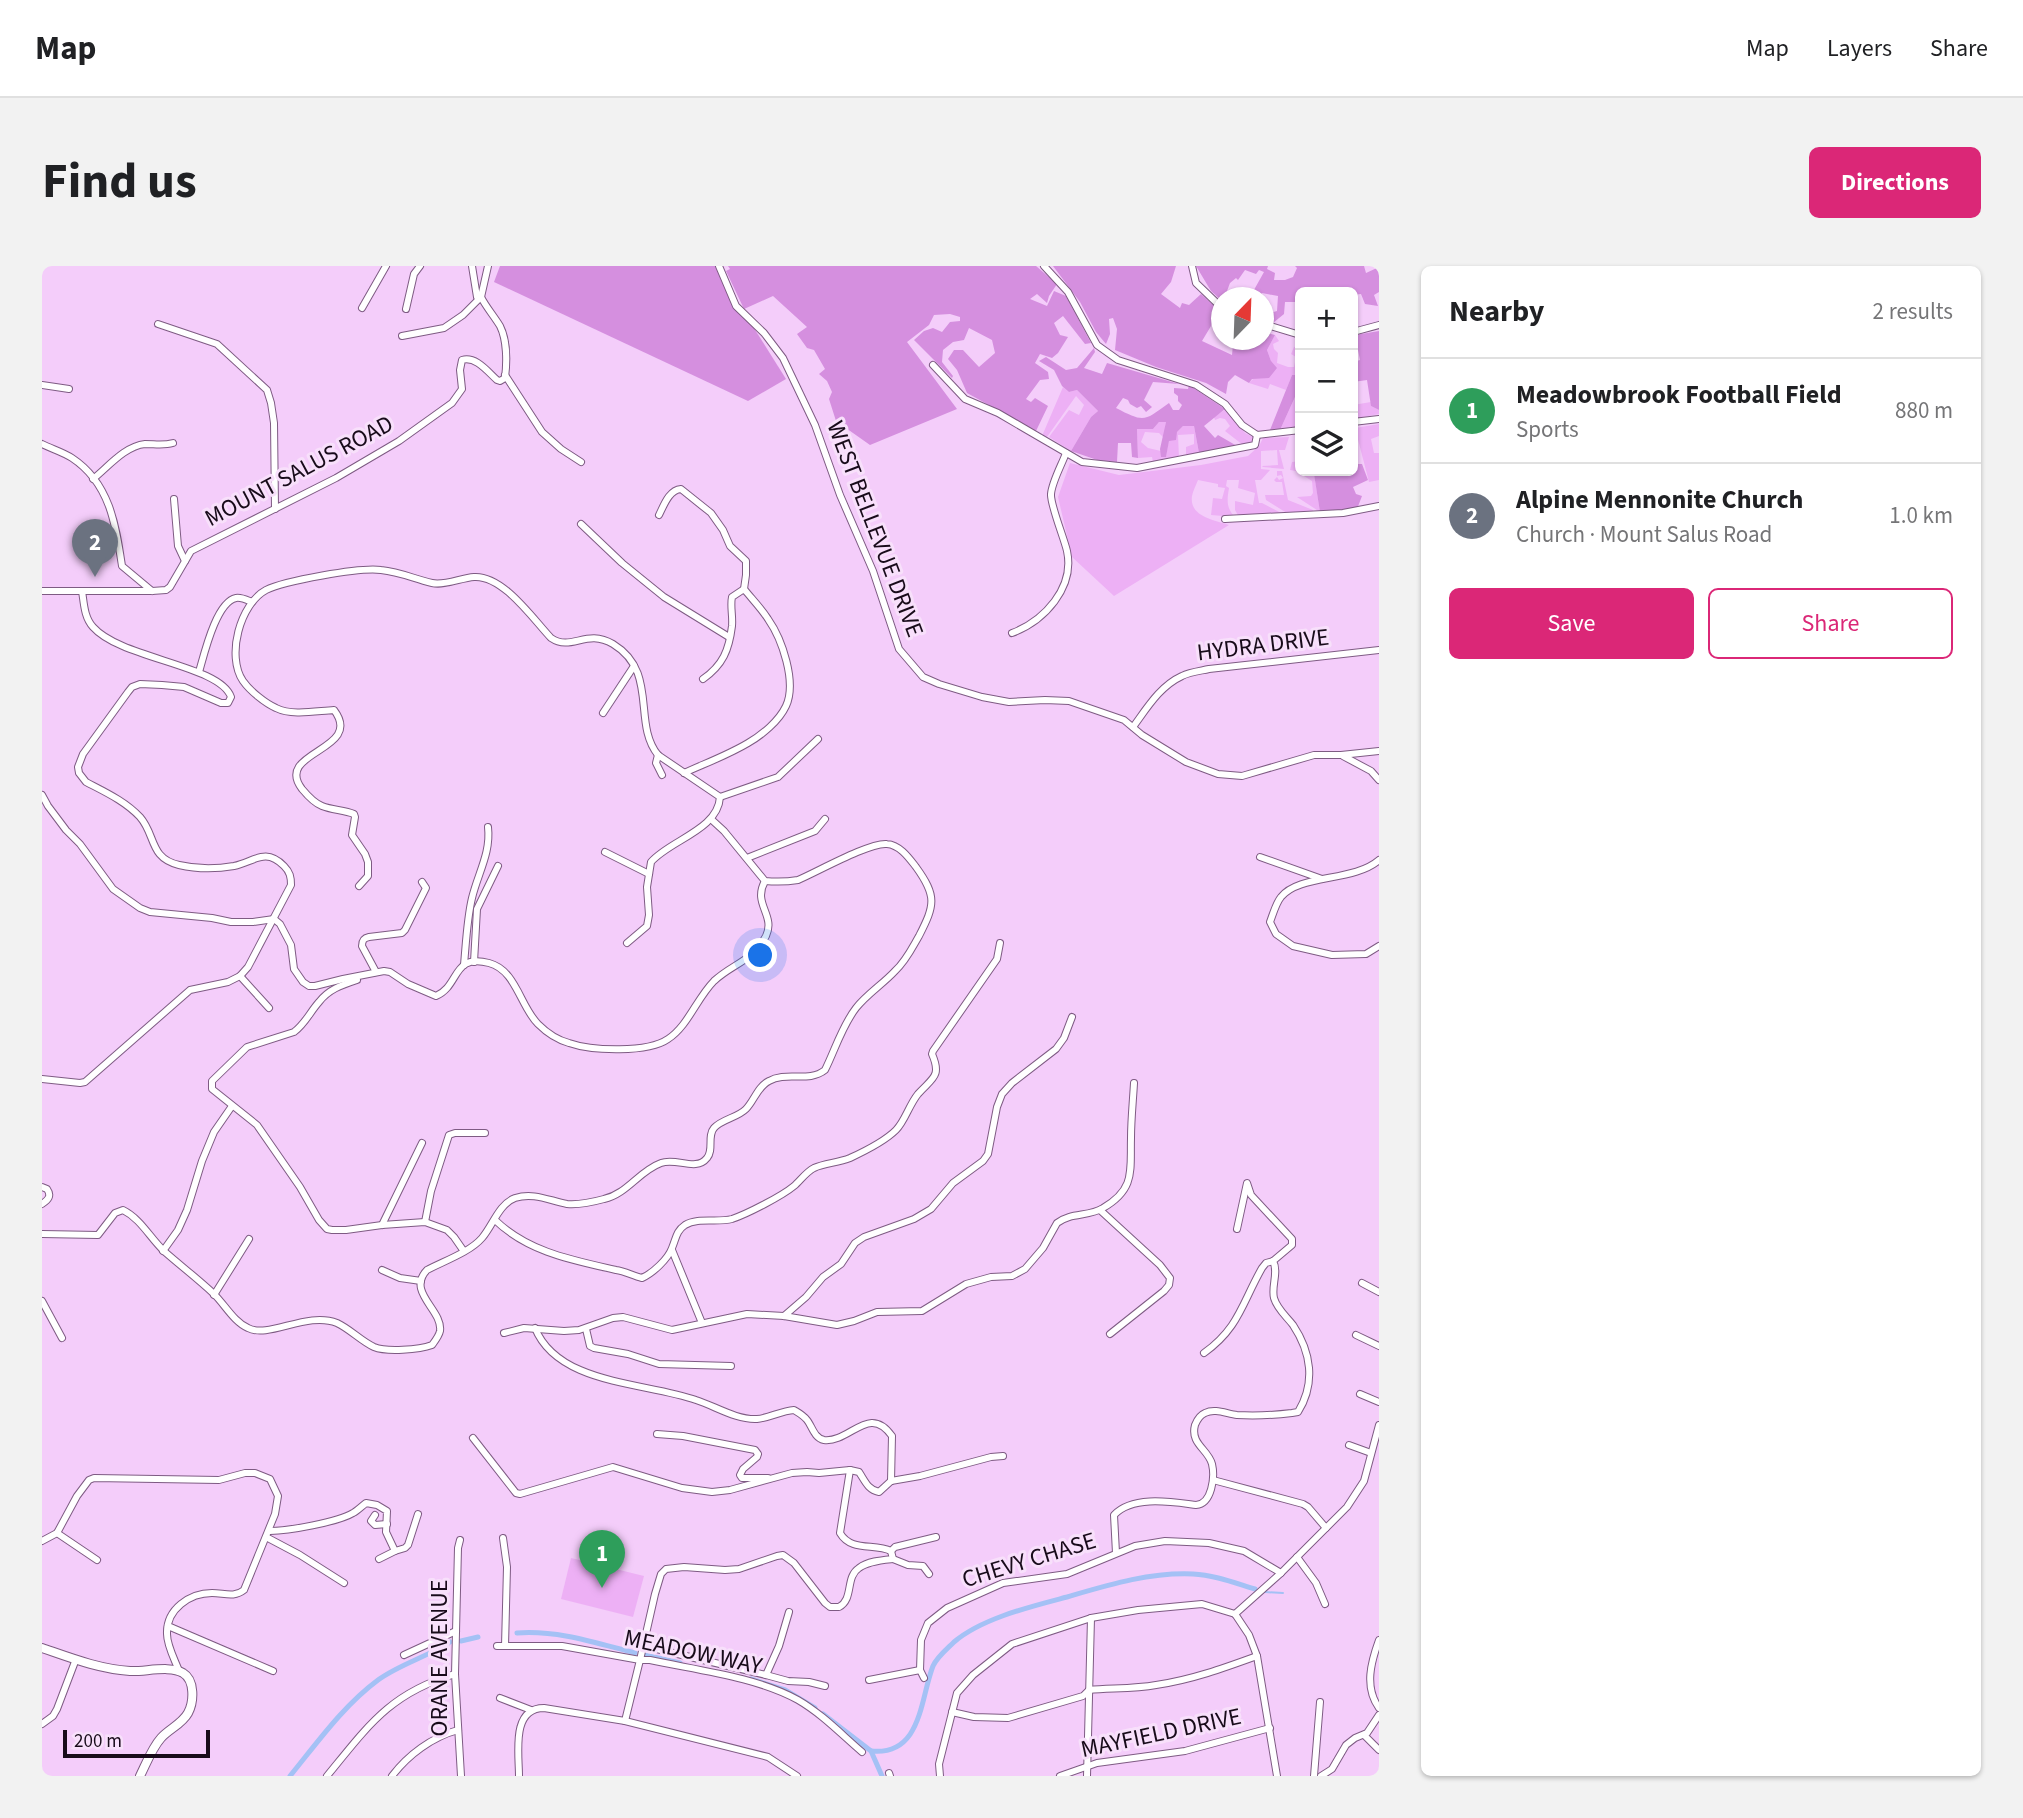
<!DOCTYPE html>
<meta charset="utf-8">
<style>
:root{--surface:#fff;--page:#f2f2f2;--text:#202124;--muted:#757577;--line:#e0e0e0;--accent:#db2777}
body{margin:0;font-family:"Source Sans 3",sans-serif;background:var(--page);color:var(--text)}
.controls{position:absolute;right:21px;top:21px;display:grid;overflow:hidden;border-radius:10px;box-shadow:0 2px 5px #0004}
.controls button{width:63px;height:63px;display:grid;place-items:center;padding:0;border:0;border-bottom:2px solid var(--line);background:var(--surface);color:var(--text);font:35px sans-serif}
.compass{position:absolute;left:1169px;top:21px;width:63px;height:63px;border-radius:50%;background:var(--surface);box-shadow:0 2px 5px #0004;rotate:23deg}
.scale{position:absolute;left:21px;bottom:18px;width:147px;box-sizing:border-box;padding-left:7px;border:4px solid #180b1a;border-top:0;font-size:19px;line-height:24px;white-space:nowrap;color:#180b1a;-webkit-text-stroke:5px #f8e0fb;paint-order:stroke}
.you{position:absolute;left:719px;top:690px;width:24px;height:24px;margin:-18px;border:5px solid #fff;border-radius:50%;background:#1a73e8;box-shadow:0 0 0 10px #1a73e833}
.badge{display:grid;place-items:center;width:46px;height:46px;border-radius:50%;background:var(--accent);color:#fff;font-size:23px;font-weight:700}
.pin{position:absolute;translate:-50% -58px;filter:drop-shadow(0 2px 4px #0008)}
.pin::after{content:'';position:absolute;top:37px;width:24px;height:21px;background:inherit;clip-path:polygon(0 0,100% 0,50% 100%)}
.list{margin:0;padding:0;list-style:none}
h2{display:flex;justify-content:space-between;align-items:center;height:91px;margin:0;padding:0 28px;font-size:30px}
h2 small{font-size:23px;font-weight:400;color:var(--muted)}
.list li{display:grid;grid-template-columns:46px 1fr auto;gap:21px;align-items:center;box-sizing:border-box;height:105px;padding:0 28px;border-top:2px solid var(--line)}
.list b{display:block;font-size:26px;white-space:nowrap}
.list p{margin:0;font-size:23px;white-space:nowrap;color:var(--muted)}
.list em{font-size:23px;font-style:normal;color:var(--muted)}
.actions{display:flex;gap:14px;padding:21px 28px}
.actions a{flex:1;padding:16px 0;border:2px solid var(--accent);border-radius:10px;text-align:center;font-size:24px;color:var(--accent)}
.actions .main{background:var(--accent);color:#fff}
.icon{flex:none;width:38px;height:38px;fill:none;stroke:currentColor;stroke-width:2;stroke-linecap:round;stroke-linejoin:round}
.map{position:relative;flex:none;width:1337px;height:1510px;overflow:hidden;border-radius:10px}
header{display:flex;align-items:center;gap:42px;box-sizing:border-box;height:98px;padding:0 35px;background:var(--surface);border-bottom:2px solid var(--line)}
header strong{font-size:33px}
nav{display:flex;gap:38px;margin-inline-start:auto;font-size:24px}
.intro{display:flex;align-items:center;justify-content:space-between;box-sizing:border-box;height:168px;padding:0 42px}
h1{margin:0;font-size:49px}
.button{padding:18px 32px;border-radius:10px;background:var(--accent);color:#fff;font-size:24px;font-weight:700}
main{display:flex;gap:42px;padding:0 42px}
aside{flex:1;background:var(--surface);border-radius:10px;box-shadow:0 2px 5px #0004}
.map>svg:first-child{display:block}
</style>
<header>
<strong>Map</strong>
<nav><a>Map</a><a>Layers</a><a>Share</a></nav>
</header>
<div class="intro"><h1>Find us</h1><a class="button">Directions</a></div>
<main>
<div class="map">
<svg width="1337" height="1510" viewBox="0 0 1337 1510">
<rect width="100%" height="100%" fill="#f4cdfa"/>
<!-- green -->
<g fill="#edb0f5">
<polygon points="1233,69 1237,75 1231,78 1232,83 1236,87 1235,97 1246,101 1252,101 1254,91 1249,88 1252,81 1258,80 1258,109 1250,109 1244,124 1228,118 1226,123 1207,117 1229,95 1225,84"/>
<polygon points="1021,121 1027,126 1035,124 1056,145 1049,151 1029,185 1007,171 1027,144 1037,149 1042,139 1034,130 1005,171 1000,170"/>
<polygon points="1253,131 1258,133 1258,160 1238,164"/>
<polygon points="1329,136 1329,140 1337,144 1337,148 1311,153 1311,139"/>
<polygon points="1184,143 1203,167 1213,172 1211,177 1201,179 1183,165 1188,160 1183,153 1178,152 1173,154 1172,151"/>
<polygon points="1117,156 1124,156 1122,172 1117,167 1103,166 1099,176 1106,182 1119,185 1119,191 1124,190 1127,174 1141,160 1152,160 1157,187 1144,191 1144,181 1152,178 1152,168 1136,169 1137,192 1111,196 1110,191 1096,192 1095,163 1111,163"/>
<polygon points="1337,158 1337,170 1329,173 1332,187 1337,187 1337,214 1327,216 1313,162"/>
<path d="M1247 171 1243 184H1237L1242 203 1221 201 1220 200 1236 199 1235 184 1219 185V203L1228 204 1219 214H1213L1217 237H1220L1241 248 1197 251 1193 244V235L1211 239 1213 227 1196 222 1197 214H1185L1184 220 1187 222C1185 234 1184 242 1193 251L1169 249 1171 232 1180 233 1183 222 1176 221V218L1156 214C1154 219 1151 225 1150 230 1147 251 1173 254 1187 259L1072 330 1030 291 1016 231 1028 197 1077 209 1159 199 1206 190 1217 180 1221 172Z"/>
<polygon points="1258,195 1258,205 1300,205 1272,207 1278,246 1255,231 1269,230 1271,227 1270,215 1262,210 1261,207 1265,207 1248,204 1250,196"/>
<polygon points="1235,205 1240,205 1246,234 1271,244 1271,247 1248,249 1224,234 1223,229 1242,229 1240,216 1234,216 1232,214 1235,211 1237,214 1241,212 1239,209 1235,210"/>
<polygon points="529,1292 602,1310 591,1351 519,1333"/>
</g>
<!-- forest -->
<g fill="#d58fdf">
<polygon points="458,0 673,0 744,113 706,135 452,16"/>
<polygon points="686,0 994,0 1015,18 1007,30 1005,37 995,28 988,33 1005,40 1012,25 1024,30 1049,77 1043,78 1021,50 1012,57 1018,69 1026,71 1016,87 1010,92 998,88 993,97 1006,106 1007,113 998,114 984,133 989,136 993,132 1006,140 994,165 925,127 915,104 906,93 912,84 921,84 937,101 953,87 950,74 927,62 922,74 911,76 901,84 900,96 911,110 910,112 872,74 882,65 891,62 900,66 908,56 918,55 918,51 908,48 892,49 887,59 865,76 915,143 828,179 794,155 787,133 790,126 785,115 777,108 783,103 772,84 765,82 755,68 765,61 731,30 702,43 684,5 688,3"/>
<polygon points="1011,0 1134,0 1129,16 1119,28 1138,42 1140,37 1147,39 1159,28 1178,45 1160,75 1190,89 1191,78 1200,74 1222,74 1222,66 1233,69 1225,84 1229,95 1235,102 1227,112 1210,113 1207,117 1193,109 1186,116 1184,128 1164,117 1114,101 1073,84 1075,63 1071,52 1067,53 1068,68 1064,78 1054,66 1038,36"/>
<polygon points="1154,0 1226,0 1225,3 1233,7 1232,14 1243,14 1251,11 1255,2 1253,0 1322,0 1324,7 1337,1 1337,26 1332,29 1336,40 1323,38 1319,28 1311,29 1311,26 1258,26 1258,36 1243,36 1242,48 1231,57 1223,53 1224,48 1235,45 1236,30 1220,27 1217,31 1208,31 1222,6 1217,4 1214,8 1203,4 1196,14 1194,12 1188,17 1185,25 1188,31 1180,32 1179,34 1169,25"/>
<polygon points="1337,65 1337,144 1329,140 1325,114 1311,116 1311,96 1318,94 1313,69"/>
<path d="M1052 82 1053 86 1042 102 1060 108 1065 97 1137 118 1111 116 1102 134 1110 141 1104 146 1099 140 1095 142 1088 138 1086 134 1081 132 1074 142C1103 157 1102 155 1127 137L1131 144H1137L1140 139 1136 135V130L1132 127V122L1146 123 1147 119 1183 143 1162 160 1173 172 1176 169 1195 180 1157 187 1152 160H1141L1135 166 1134 174 1127 175 1124 191H1119L1118 183 1124 156H1117L1111 163H1095L1096 192 1090 191 1089 177H1076L1075 196 1058 195 1029 185 1049 151 1056 145 1035 124 1027 126 1020 120 1012 104 997 95 1004 91 1024 104 1035 102Z"/>
<polygon points="1250,109 1258,109 1258,133 1253,131 1238,164 1228,164"/>
<polygon points="1311,198 1320,198 1326,214 1311,221 1314,228 1320,230 1315,243 1278,246 1272,208 1311,205"/>
</g>
<g fill="none" stroke-linecap="round" stroke-linejoin="round">
<!-- stream -->
<polyline stroke="#a4c1f5" stroke-width="2" points="1223,1326 1241,1327"/>
<!-- canal -->
<g stroke="#a4c1f5" stroke-width="5">
<path d="M475 1367C516 1364 554 1377 593 1387"/>
<polyline points="419,1375 436,1371"/>
<polyline points="603,1389 638,1397"/>
<polyline points="709,1413 743,1424 773,1442"/>
<polyline points="781,1448 829,1485 840,1510"/>
<path d="M829 1485C880 1490 878 1433 891 1400 895 1391 905 1383 912 1376 940 1352 991 1340 1025 1331 1066 1319 1108 1306 1151 1308 1172 1309 1193 1317 1213 1323"/>
<path d="M248 1510C275 1477 301 1440 336 1414 358 1398 385 1391 408 1376"/>
</g>
<defs>
<g id="minor">
<polyline points="430,0 435,31"/>
<polyline points="677,0 694,40 722,67 741,92 773,159 798,229 831,305 857,383 881,411 897,418 940,431 967,436 1003,434 1027,435 1082,454 1100,469 1144,496 1176,508 1200,510 1272,489 1299,489 1337,485"/>
<polyline points="1002,0 1026,26 1055,79 1076,94 1154,119 1183,138 1200,159 1215,169 1258,164"/>
<polyline points="1150,0 1154,17 1180,42"/>
<polyline points="320,42 344,0"/>
<polyline points="364,43 372,8 378,0"/>
<polyline points="116,58 175,78 225,124 229,137 232,157 233,243"/>
<polyline points="1222,58 1258,69"/>
<polyline points="1311,66 1337,59"/>
<polyline points="360,70 402,62 421,49 439,31"/>
<polyline points="891,99 923,133 956,147 1040,196 1095,202 1213,179 1215,169"/>
<polyline points="463,109 500,166 519,183 539,196"/>
<polyline points="0,119 27,123"/>
<polyline points="1311,156 1337,153"/>
<path d="M0 178C10 183 21 186 30 192 68 217 74 260 80 300L110 325"/>
<path d="M51 213C66 201 83 180 103 178 113 178 121 180 131 177"/>
<polyline points="132,233 136,280 143,295"/>
<path d="M617 249C622 239 627 224 639 223L669 247 681 264 688 280 704 295V309L702 323"/>
<polyline points="1183,253 1301,247 1337,240"/>
<polyline points="539,258 580,297 622,331 687,371"/>
<path d="M0 325H110L124 324 128 321 149 285 294 212 357 175 410 137 420 123 418 104 420 94C434 90 445 105 455 114L458 115 463 112C465 96 465 74 458 60 452 50 444 41 439 31L446 0"/>
<path d="M970 367C1002 355 1033 322 1025 285 1022 272 1008 238 1009 228 1010 216 1020 198 1024 187"/>
<path d="M157 406C162 389 174 336 194 332 199 331 205 334 210 336"/>
<polyline points="561,447 592,400"/>
<path d="M1091 461C1105 442 1118 420 1140 410 1148 406 1158 405 1167 403L1337 384"/>
<polyline points="616,489 614,497 620,509"/>
<polyline points="1301,490 1329,505 1337,514"/>
<path d="M642 507C664 497 686 489 706 477 720 469 737 455 744 440 755 416 740 373 726 353 719 342 710 333 702 323L690 331C688 340 691 350 690 360 687 384 681 399 661 413"/>
<path d="M0 529 6 540 24 564 38 578 71 623 98 642 108 646 170 652 189 656H211L232 653 238 658 249 679 252 703 261 716 267 720H273L301 713 342 705 348 706 366 718 394 730C418 720 410 687 447 697 474 704 478 740 496 758 504 766 516 774 527 777 550 785 606 787 626 773 646 760 655 732 672 715 690 698 711 695 724 670 734 649 710 638 723 615"/>
<polyline points="678,531 736,511 776,473"/>
<polyline points="563,586 607,608"/>
<polyline points="1218,591 1280,613"/>
<polyline points="705,592 773,565 783,553"/>
<path d="M1337 594C1312 616 1257 608 1239 631 1234 637 1231 648 1228 656L1234 668 1251 680 1290 689 1324 688 1337 680"/>
<path d="M317 620 326 610V596L323 588 310 569 313 551 312 548C302 544 290 544 280 540 272 537 265 529 260 523 231 485 323 485 292 444 274 445 250 450 234 442 223 437 208 425 201 415 184 390 198 338 224 324 242 315 318 301 339 304 359 306 372 313 390 317 402 320 419 312 432 311 461 309 491 353 509 372 530 386 544 362 571 378 617 406 590 457 616 489L678 531C676 564 628 574 609 596L605 621 607 649 605 660 585 677"/>
<polyline points="432,696 435,643 456,600"/>
<path d="M422 699C424 677 425 653 430 632 436 607 449 587 446 561"/>
<path d="M334 706 320 680C320 674 322 672 327 671L360 667 363 664 384 622 380 616"/>
<polyline points="198,710 227,742"/>
<path d="M315 714C300 719 287 723 277 736 268 746 263 758 252 766L205 781 170 815V823L215 859 258 921 277 954 285 963 290 964H304L340 959 383 956 405 964 412 971 421 984"/>
<path d="M0 813 38 817 43 816 148 724 186 716 198 710 206 701 249 619C249 611 248 606 242 600 223 581 212 596 192 600 175 603 154 603 137 599 107 592 114 569 98 551 83 535 63 526 44 516L37 507 36 501 41 488 86 426 90 421 98 418 120 419 142 421 179 437H186L189 431C178 399 79 393 51 361 42 351 42 337 40 325"/>
<path d="M0 921 5 923C10 930 6 934 0 938"/>
<polyline points="1058,944 1118,999 1128,1012 1127,1019 1122,1025 1068,1068"/>
<path d="M453 954C486 986 530 994 574 1004 583 1005 591 1010 600 1012 611 1007 626 993 630 982 634 973 634 965 643 959 656 951 675 957 690 953 705 948 740 930 752 920 758 915 764 906 772 902 783 897 796 897 808 892 821 886 844 874 854 864 863 855 867 839 876 828 890 812 900 811 890 788L891 785 955 693 958 677"/>
<polyline points="383,956 389,925 407,869 413,867 443,867"/>
<polyline points="340,959 380,877"/>
<path d="M0 968 56 969 73 947 81 944C99 953 108 972 123 986 139 1000 156 1013 172 1028 183 1039 192 1056 206 1062 227 1073 265 1045 295 1057 308 1063 319 1075 332 1081 344 1086 377 1084 390 1079 393 1075 397 1070 398 1065 401 1044 364 1026 385 1004 402 995 428 986 440 972 451 959 457 938 473 932 492 926 508 935 525 938 537 939 551 936 562 933 585 928 597 905 619 897 634 891 654 906 665 892 672 884 665 870 672 862 680 853 695 852 704 843 712 835 716 820 727 815 744 805 767 817 783 804 793 784 800 760 814 742 825 728 841 718 853 705 864 695 870 682 877 670 893 639 895 630 874 601 867 592 858 579 845 578 828 576 775 606 756 614 744 616 734 616 723 615L682 565 670 554"/>
<polyline points="630,984 660,1057"/>
<polyline points="121,985 136,964 145,944 160,895 172,866 190,840"/>
<polyline points="340,1004 358,1012 379,1015"/>
<polyline points="1320,1017 1337,1026"/>
<polyline points="172,1029 207,973"/>
<polyline points="0,1035 20,1072"/>
<polyline points="742,1050 764,1031 781,1011 799,998 813,977 822,971 872,953 889,943 911,917 941,895 946,888 955,841 960,828 970,817 1014,783 1022,772 1030,751"/>
<path d="M493 1062C516 1119 603 1116 654 1134 673 1140 694 1154 715 1153 727 1152 739 1145 752 1144 757 1147 761 1149 765 1154 770 1160 772 1172 782 1174 808 1177 827 1137 850 1170L849 1215"/>
<polyline points="544,1063 548,1080 552,1082 586,1088 617,1098 689,1100"/>
<path d="M462 1067 482 1062 522 1065 537 1064 571 1052 581 1051 630 1064 705 1048 742 1050 795 1059 812 1055 835 1046 880 1045 924 1018 949 1011 970 1010 983 1003 1001 982 1015 957C1029 946 1047 951 1061 942 1094 923 1088 904 1089 872 1089 854 1091 835 1092 817"/>
<polyline points="1314,1069 1337,1080"/>
<path d="M1162 1087C1197 1062 1200 1037 1220 1002L1224 997 1231 995"/>
<polyline points="1318,1128 1337,1136"/>
<polyline points="615,1168 641,1170 713,1184 716,1188 715,1191 701,1203 698,1209 700,1212 726,1212"/>
<polyline points="431,1172 474,1227 478,1228 571,1201 640,1222 670,1226 688,1224 750,1207 765,1206 777,1207 808,1204"/>
<polyline points="1307,1179 1329,1187"/>
<polyline points="1171,1214 1261,1238 1266,1241 1284,1262"/>
<path d="M849 1215 837 1226C826 1224 823 1215 817 1206L808 1204 798 1267C809 1286 832 1277 849 1285"/>
<polyline points="849,1215 878,1210 949,1191 961,1190"/>
<polyline points="333,1249 329,1255 333,1259 345,1258"/>
<path d="M228 1265C246 1265 296 1256 311 1247 315 1245 320 1240 324 1237L335 1239 345 1245 344 1266 353 1285 337 1293"/>
<polyline points="15,1267 55,1294"/>
<polyline points="224,1271 258,1289 302,1317"/>
<polyline points="461,1272 465,1301 463,1380"/>
<polyline points="418,1274 416,1282 413,1408 419,1510"/>
<path d="M0 1275 15 1267 35 1230 47 1214 52 1212 177 1214 203 1207H213L228 1213 236 1230 233 1248 202 1324C192 1332 182 1327 170 1327 148 1327 124 1343 125 1368 125 1380 133 1394 137 1405"/>
<polyline points="353,1285 363,1282 366,1279 376,1248"/>
<polyline points="849,1285 853,1281 894,1271"/>
<path d="M1074 1287 1072 1249C1091 1229 1130 1236 1154 1239 1170 1238 1173 1211 1170 1198 1166 1183 1148 1178 1153 1159 1155 1154 1158 1149 1163 1147 1173 1142 1185 1148 1195 1149 1213 1150 1233 1149 1250 1147L1256 1146C1274 1117 1269 1086 1251 1059 1245 1051 1235 1043 1232 1032 1229 1020 1237 1006 1231 995L1250 979V973L1209 929 1205 917 1195 963"/>
<polyline points="1255,1291 1274,1317 1283,1338"/>
<polyline points="851,1293 866,1299 881,1300 887,1308"/>
<polyline points="1193,1348 1239,1307 1305,1241 1322,1215 1337,1159"/>
<polyline points="1193,1348 1207,1369 1215,1390 1235,1510"/>
<polyline points="126,1360 231,1405"/>
<path d="M1337 1374C1329 1396 1322 1421 1337 1442"/>
<path d="M455 1380H520L598 1394H608C654 1404 715 1411 756 1434 780 1448 799 1468 820 1486"/>
<polyline points="602,1380 724,1409 746,1415 767,1416 783,1420"/>
<polyline points="362,1389 414,1365"/>
<polyline points="724,1409 737,1380 747,1346"/>
<polyline points="882,1412 878,1404 879,1374 886,1357 905,1342 961,1317 1025,1308 1093,1280 1123,1275 1167,1277 1202,1285 1239,1307"/>
<polyline points="827,1414 878,1404"/>
<polyline points="458,1432 489,1444"/>
<path d="M910 1446 932 1451 966 1452 1041 1430 1047 1424C1069 1422 1092 1423 1114 1419 1149 1414 1182 1402 1215 1390"/>
<path d="M583 1455 598 1394 613 1328 619 1308 624 1303 642 1301 683 1304 697 1303 735 1290 741 1289 752 1297 783 1337 788 1341H797C812 1333 803 1311 817 1302 826 1295 841 1294 851 1293L849 1285"/>
<polyline points="0,1458 11,1450 15,1443 34,1393"/>
<polyline points="1322,1469 1337,1484"/>
<polyline points="847,1507 848,1510"/>
<path d="M285 1510C326 1460 348 1427 413 1408"/>
<path d="M350 1510C366 1489 390 1471 416 1464"/>
<path d="M477 1510C477 1487 469 1442 502 1442L583 1455 726 1491 755 1510"/>
<polyline points="898,1510 897,1498 915,1427 931,1409 970,1378 1049,1352 1096,1344 1160,1338 1193,1348"/>
<polyline points="1018,1510 1055,1497 1143,1485 1228,1462"/>
<polyline points="1045,1510 1049,1352"/>
<polyline points="1272,1510 1278,1436"/>
<polyline points="1279,1510 1290,1503 1304,1479 1313,1472 1325,1467 1337,1449"/>
</g>
<path id="major" d="M0 1382C29 1392 57 1403 88 1405 102 1406 129 1399 141 1407 153 1414 152 1436 146 1447 140 1458 127 1463 119 1472 110 1482 104 1498 98 1510"/>
</defs>
<!-- minor casing -->
<use href="#minor" stroke="#7e5b83" stroke-width="8"/>
<!-- major casing -->
<use href="#major" stroke="#7e5b83" stroke-width="10"/>
<!-- minor -->
<use href="#minor" stroke="#fff" stroke-width="6"/>
<!-- major -->
<use href="#major" stroke="#fff" stroke-width="8"/>
</g>
<g text-anchor="middle" dominant-baseline="central" stroke-width="6" stroke-linejoin="round" paint-order="stroke">
<!-- street labels -->
<g font-size="24" fill="#180b1a" stroke="#f8e0fb">
<text transform="translate(257 205) rotate(-28)">MOUNT SALUS ROAD</text>
<text transform="translate(833 263) rotate(69)">WEST BELLEVUE DRIVE</text>
<text transform="translate(1221 379) rotate(-7)">HYDRA DRIVE</text>
<text transform="translate(987 1294) rotate(-17)">CHEVY CHASE</text>
<text transform="translate(651 1386) rotate(12)">MEADOW WAY</text>
<text transform="translate(397 1392) rotate(-90)">ORANE AVENUE</text>
<text transform="translate(1119 1467) rotate(-12)">MAYFIELD DRIVE</text>
</g>
</g>
</svg>
<div class="controls">
<button>+</button>
<button>−</button>
<button><svg class="icon" aria-label="layers" viewBox="0 0 24 24"><path d="M12 4l9 5-9 5-9-5zM3 14l9 5 9-5"/></svg></button>
</div>
<svg class="compass" viewBox="-18 -18 36 36"><path d="M0-13l5 13h-10z" fill="#e53935"/><path d="M0 13l5-13h-10z" fill="#757577"/></svg>
<div class="scale">200 m</div>
<div class="you"></div>
<div class="pin badge" style="left:560px;top:1322px;background:#2e9e5b">1</div>
<div class="pin badge" style="left:53px;top:311px;background:#6b7280">2</div>
</div>
<aside>
<h2>Nearby<small>2 results</small></h2>
<ul class="list">
<li><span class="badge" style="background:#2e9e5b">1</span><div><b>Meadowbrook Football Field</b><p>Sports</p></div><em>880 m</em></li>
<li><span class="badge" style="background:#6b7280">2</span><div><b>Alpine Mennonite Church</b><p>Church · Mount Salus Road</p></div><em>1.0 km</em></li>
</ul>
<div class="actions"><a class="main">Save</a><a>Share</a></div>
</aside>
</main>
